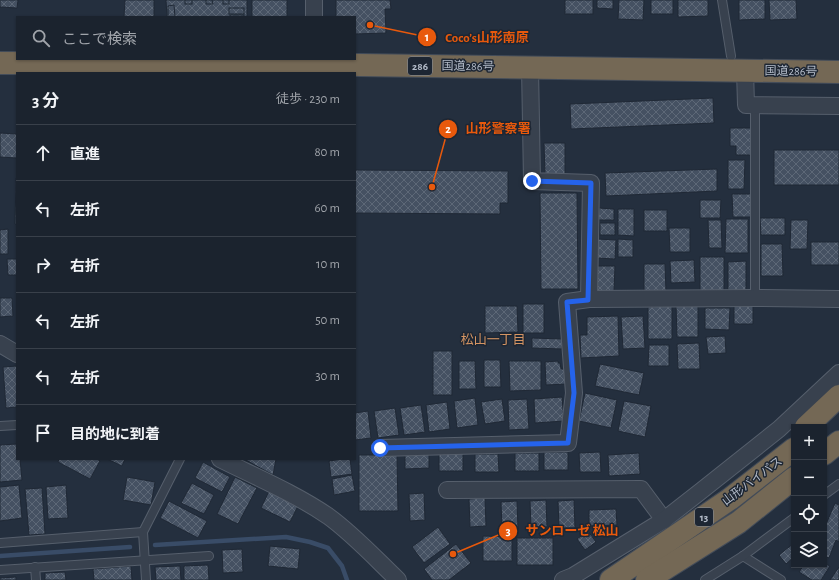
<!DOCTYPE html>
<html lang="ja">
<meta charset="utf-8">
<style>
:root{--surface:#1b232e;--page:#242b36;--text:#f1f3f6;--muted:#a0a4aa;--line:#39404a}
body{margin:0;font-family:"Alegreya Sans","Noto Sans JP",sans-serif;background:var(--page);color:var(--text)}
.controls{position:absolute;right:12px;bottom:12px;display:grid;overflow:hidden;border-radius:0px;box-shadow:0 1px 3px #0004}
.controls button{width:36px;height:36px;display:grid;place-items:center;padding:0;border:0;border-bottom:1px solid var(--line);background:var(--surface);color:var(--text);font:20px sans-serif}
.stop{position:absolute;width:12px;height:12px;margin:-9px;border:3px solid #2563eb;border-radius:50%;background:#fff}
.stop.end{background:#2563eb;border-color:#fff;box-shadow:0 1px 4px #0008}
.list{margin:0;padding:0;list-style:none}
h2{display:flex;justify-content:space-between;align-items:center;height:52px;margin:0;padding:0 16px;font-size:17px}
h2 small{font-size:13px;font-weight:400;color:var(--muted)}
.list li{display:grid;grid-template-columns:26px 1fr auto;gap:12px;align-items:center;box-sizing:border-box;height:56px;padding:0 16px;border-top:1px solid var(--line)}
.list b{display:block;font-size:15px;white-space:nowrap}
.list em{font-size:13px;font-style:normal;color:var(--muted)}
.icon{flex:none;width:22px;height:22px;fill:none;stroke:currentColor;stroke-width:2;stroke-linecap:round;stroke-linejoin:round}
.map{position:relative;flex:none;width:839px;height:580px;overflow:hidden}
.search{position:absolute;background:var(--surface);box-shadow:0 1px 3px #0004;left:16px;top:16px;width:340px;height:44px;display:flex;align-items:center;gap:10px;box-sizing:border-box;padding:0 14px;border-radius:0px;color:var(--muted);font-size:15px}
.panel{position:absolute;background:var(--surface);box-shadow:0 1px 3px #0004;left:16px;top:72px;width:340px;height:388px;border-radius:0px}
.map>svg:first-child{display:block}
</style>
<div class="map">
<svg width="839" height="580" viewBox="0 0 839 580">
<defs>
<pattern id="building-cross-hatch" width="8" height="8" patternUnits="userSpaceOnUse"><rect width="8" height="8" fill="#455162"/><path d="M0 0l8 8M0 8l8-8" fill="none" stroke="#5d6877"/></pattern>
</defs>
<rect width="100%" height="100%" fill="#242f3e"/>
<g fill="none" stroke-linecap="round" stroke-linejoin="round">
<!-- stream -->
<g stroke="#394c67" stroke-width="4.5">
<polyline points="155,545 286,537 310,542 328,548 342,566 347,580"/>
<polyline points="0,556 130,547"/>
</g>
</g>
<!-- building -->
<g fill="url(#building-cross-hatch)" stroke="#1f2835">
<polygon points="0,0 18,0 17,8 0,7"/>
<polygon points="125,0 154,0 154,17 124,17"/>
<polygon points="166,0 247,0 247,17 167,17"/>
<rect x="185" y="0" width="7" height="4"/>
<polygon points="206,0 212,0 213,4 206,4"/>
<rect x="223" y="0" width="6" height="4"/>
<rect x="252" y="0" width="35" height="17"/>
<polygon points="336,0 390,0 391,9 385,9 386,33 355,34 355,17 336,17"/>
<rect x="565" y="0" width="28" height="14"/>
<polygon points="597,0 613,0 613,9 597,8"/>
<polygon points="619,0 644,0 643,20 618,19"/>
<rect x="651" y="0" width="22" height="14"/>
<polygon points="678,0 708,0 708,16 678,17"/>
<polygon points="739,0 765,0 765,19 739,20"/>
<polygon points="769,0 796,0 797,19 770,20"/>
<polygon points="174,5 175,17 168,17 168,6"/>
<rect x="229" y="8" width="15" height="6"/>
<rect x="230" y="15" width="14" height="2"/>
<polygon points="713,98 714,123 571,129 570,104"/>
<polygon points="730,128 751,128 751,155 736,155 736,146 730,146"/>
<polygon points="0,133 17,134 17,158 0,157"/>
<polygon points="544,143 565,143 565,174 545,174"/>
<rect x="774" y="150" width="65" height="35"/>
<polygon points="728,160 745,160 744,189 728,189"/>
<polygon points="717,169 717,191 606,196 605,173"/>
<polygon points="355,170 508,171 508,203 500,203 500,214 355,213"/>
<polygon points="16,178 17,178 17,224 15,224"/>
<polygon points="540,193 577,193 578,289 541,289"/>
<polygon points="732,194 752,194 752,217 733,217"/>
<polygon points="700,200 721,200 720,218 700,218"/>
<polygon points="599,208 614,209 614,220 598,220"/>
<polygon points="618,209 634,209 634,236 618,235"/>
<rect x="644" y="210" width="23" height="21"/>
<polygon points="760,218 785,218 785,235 761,235"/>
<polygon points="726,219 748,219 748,253 725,253"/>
<polygon points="708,220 721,220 722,248 709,248"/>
<polygon points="791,220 808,220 807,249 790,249"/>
<rect x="600" y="223" width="15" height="12"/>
<polygon points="669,228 690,228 690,252 670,252"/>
<polygon points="8,229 8,254 0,254 0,230"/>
<polygon points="597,239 616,240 615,259 596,258"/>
<polygon points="618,239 633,240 633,257 618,257"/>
<rect x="811" y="242" width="28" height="23"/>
<polygon points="761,244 782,244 783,276 761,276"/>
<rect x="700" y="257" width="24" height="35"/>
<polygon points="7,259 17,259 17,275 8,275"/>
<polygon points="694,260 695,282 671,283 670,261"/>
<polygon points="746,261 746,290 728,290 728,262"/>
<polygon points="644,264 665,264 666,292 644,293"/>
<polygon points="596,266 615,266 614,291 596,291"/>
<polygon points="0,298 12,298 13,316 0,317"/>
<rect x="523" y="304" width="21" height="29"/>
<polygon points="753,304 753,324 734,324 734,305"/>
<polygon points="676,305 698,305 698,337 677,337"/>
<polygon points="485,306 517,306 518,332 485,333"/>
<polygon points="672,306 672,339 648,339 648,307"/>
<polygon points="705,308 730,308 729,330 705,329"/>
<polygon points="618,316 619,356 581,358 580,335 587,335 587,317"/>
<polygon points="643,316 645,348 623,349 621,317"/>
<polygon points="725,336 726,353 708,354 706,337"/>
<polygon points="532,338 563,339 562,349 532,348"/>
<polygon points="699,343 700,369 678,369 677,344"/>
<polygon points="649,345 669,345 669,366 648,366"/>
<rect x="433" y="351" width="19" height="44"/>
<polygon points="484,360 500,360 501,387 484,387"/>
<polygon points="459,361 475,361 476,389 459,389"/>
<polygon points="509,361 541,361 541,390 510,391"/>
<polygon points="558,361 558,363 560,363 561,369 566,369 567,384 546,385 545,362"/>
<polygon points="600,364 644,373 639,395 595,386"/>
<polygon points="17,366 17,407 6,408 3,367"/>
<polygon points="585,393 617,400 611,428 579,421"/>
<polygon points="562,397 564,421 535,423 534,399"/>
<polygon points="475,398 478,425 457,428 454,401"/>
<polygon points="502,399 505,421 485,424 481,402"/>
<polygon points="527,399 529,429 509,430 508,400"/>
<polygon points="624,401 651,406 645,437 618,431"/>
<polygon points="447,402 450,429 429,432 426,405"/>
<polygon points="421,405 425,432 404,435 400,408"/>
<polygon points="395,408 399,435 378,438 374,411"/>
<polygon points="368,411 371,438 355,440 355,413"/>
<polygon points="17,444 17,459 20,459 22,480 0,482 0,445"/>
<polygon points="429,451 429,468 405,469 405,453"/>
<rect x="544" y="452" width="24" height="18"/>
<polygon points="600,452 601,472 580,472 579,453"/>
<polygon points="463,453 463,471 439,471 439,454"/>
<rect x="515" y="453" width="24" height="18"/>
<polygon points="639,453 640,474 609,476 608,455"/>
<polygon points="475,454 498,454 499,472 475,472"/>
<polygon points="359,455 397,455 398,511 359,511"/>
<polygon points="59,459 97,459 100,461 90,479 58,462"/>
<polygon points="107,459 125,459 122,466"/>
<polygon points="244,459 276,459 273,475"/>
<polygon points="342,459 350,459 352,474 331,477 329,461"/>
<polygon points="203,462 230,477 222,492 195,478"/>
<polygon points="352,475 355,491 334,495 332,479"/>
<polygon points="127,477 155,482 151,505 123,500"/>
<polygon points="235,477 257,488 238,524 217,514"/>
<polygon points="192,483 214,495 204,514 181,503"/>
<polygon points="19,485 22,518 0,521 0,487"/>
<polygon points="66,485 68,518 48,519 46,487"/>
<polygon points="42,488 45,534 29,535 25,489"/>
<polygon points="269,491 298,506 290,522 261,508"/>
<polygon points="424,493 425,520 410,521 409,494"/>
<polygon points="485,498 486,526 470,527 469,499"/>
<polygon points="546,500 547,527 531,528 530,501"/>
<polygon points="574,500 575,528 559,528 558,501"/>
<polygon points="169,501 207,521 198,538 160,518"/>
<polygon points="517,501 518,529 502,529 501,502"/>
<polygon points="835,503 839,505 839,542 836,540 829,558 824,556 824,529"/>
<polygon points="616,509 617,525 589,526 589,510"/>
<polygon points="438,527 450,544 424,563 412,547"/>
<polygon points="588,531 596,542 585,550 577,539"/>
<polygon points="483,536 512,537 512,561 483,561"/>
<rect x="517" y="538" width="36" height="27"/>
<polygon points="794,543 794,557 786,564 779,555"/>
<polygon points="456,544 471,563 449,580 432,580 424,569"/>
<polygon points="270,546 300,549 298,569 268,566"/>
<polygon points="242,549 243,572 223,573 222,550"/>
<polygon points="824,563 830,566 821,580 812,580 799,572 804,565 824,565"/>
<polygon points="208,565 209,580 184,580 184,566"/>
<polygon points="131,566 132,580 94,580 93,569"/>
<polygon points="180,566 181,580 156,580 155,567"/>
<polygon points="839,567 839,580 830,580"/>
<polygon points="65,572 66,580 45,580 45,573"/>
<polygon points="16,577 16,580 0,580 0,578"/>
</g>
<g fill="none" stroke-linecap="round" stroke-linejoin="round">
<defs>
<g id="lane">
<polyline points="722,0 731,56"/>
<polyline points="755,298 755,106"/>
<polyline points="0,426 17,425"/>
<polyline points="824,495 839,484"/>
<polyline points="0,543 143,532"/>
<polyline points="743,556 781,580"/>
<polyline points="35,567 36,580"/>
<polyline points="0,570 209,556"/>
<polyline points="146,580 143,532 180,459"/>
<polyline points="705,580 743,556 794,518"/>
</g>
<g id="street">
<polyline points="314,17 314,0"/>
<polyline points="530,67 532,181 591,183 589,299"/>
<polyline points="745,70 746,105 839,106"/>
<polyline points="0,344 17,354"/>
<polyline points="380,448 568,443 574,393 567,302 589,299 755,298 839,299"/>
<path d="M220 459C256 477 294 493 328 516 353 534 375 558 398 580"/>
<polyline points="447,490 641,489 664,520"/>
<polyline points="563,580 573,576 664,520 701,491 779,429 839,373"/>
</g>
<g id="highway">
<polyline points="0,63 292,64 839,72"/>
<polyline points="806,427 839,396"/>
<polyline points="824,454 839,442"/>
<polyline points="611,580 730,499 794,449"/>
<polyline points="647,580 739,522 794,478"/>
</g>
</defs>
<!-- lane casing -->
<use href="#lane" stroke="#565f6c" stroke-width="10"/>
<!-- street casing -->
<use href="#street" stroke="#565f6c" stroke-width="18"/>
<!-- highway casing -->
<use href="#highway" stroke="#434c59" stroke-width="24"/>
<!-- lane -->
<use href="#lane" stroke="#38414e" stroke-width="8"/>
<!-- street -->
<use href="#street" stroke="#38414e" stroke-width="16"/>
<!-- highway -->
<use href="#highway" stroke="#746855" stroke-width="22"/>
</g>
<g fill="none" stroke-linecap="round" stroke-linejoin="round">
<!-- route -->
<polyline stroke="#2563eb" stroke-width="5" points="380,448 568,443 574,393 567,302 588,300 591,183 532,181"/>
</g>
<g text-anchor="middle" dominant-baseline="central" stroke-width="3" stroke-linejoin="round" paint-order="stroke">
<!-- shield labels -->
<g fill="#1d2633" stroke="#878f9c" stroke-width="1">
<rect x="408" y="57" width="24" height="18" rx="3"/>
<rect x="695" y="508" width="18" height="18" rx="3"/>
</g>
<g font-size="11" font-weight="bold" fill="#b4bcc9">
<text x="420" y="66">286</text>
<text x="704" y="517">13</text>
</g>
<!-- street labels -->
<g font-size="12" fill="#b4bcc9" stroke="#1d2633">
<text transform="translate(468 66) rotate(1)">国道286号</text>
<text transform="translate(791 71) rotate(1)">国道286号</text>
<text transform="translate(752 481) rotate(-37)">山形バイパス</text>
</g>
<!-- neighbourhood labels -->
<g font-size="13" fill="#d59563" stroke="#1d2633">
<text x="493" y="340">松山一丁目</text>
</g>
</g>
<!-- callouts -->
<path fill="none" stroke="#e8590c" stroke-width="1.5" d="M370 25L427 37M432 187L448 129M453 554L508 531"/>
<g fill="#e8590c" stroke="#1d2633" stroke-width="1.5">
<circle cx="370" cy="25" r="4"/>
<circle cx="432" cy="187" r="4"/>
<circle cx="453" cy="554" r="4"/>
<circle cx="427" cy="37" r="10"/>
<circle cx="448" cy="129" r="10"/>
<circle cx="508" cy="531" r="10"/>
</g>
<g font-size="12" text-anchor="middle" font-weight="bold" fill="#fff">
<text x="427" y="41">1</text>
<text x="448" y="133">2</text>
<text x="508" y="535">3</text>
</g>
<g font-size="13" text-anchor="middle" font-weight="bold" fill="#e8590c" stroke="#1d2633" stroke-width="3" stroke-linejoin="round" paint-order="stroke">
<text x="487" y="42">Coco’s山形南原</text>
<text x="498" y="133">山形警察署</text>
<text x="572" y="535">サンローゼ 松山</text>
</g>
</svg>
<div class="controls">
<button>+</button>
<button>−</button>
<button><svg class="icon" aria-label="locate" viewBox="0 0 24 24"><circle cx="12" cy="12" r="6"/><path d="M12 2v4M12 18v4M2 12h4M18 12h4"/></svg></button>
<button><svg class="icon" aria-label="layers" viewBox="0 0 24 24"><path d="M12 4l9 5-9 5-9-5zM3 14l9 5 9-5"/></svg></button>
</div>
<div class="stop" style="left:380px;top:448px"></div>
<div class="stop end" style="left:532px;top:181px"></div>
<div class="search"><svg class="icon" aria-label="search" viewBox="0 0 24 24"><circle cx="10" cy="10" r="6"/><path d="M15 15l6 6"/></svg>ここで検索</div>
<section class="panel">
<h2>3 分<small>徒歩 · 230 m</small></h2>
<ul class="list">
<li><svg class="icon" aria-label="ahead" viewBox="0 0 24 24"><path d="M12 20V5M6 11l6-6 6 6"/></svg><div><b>直進</b></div><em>80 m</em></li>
<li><svg class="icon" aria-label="left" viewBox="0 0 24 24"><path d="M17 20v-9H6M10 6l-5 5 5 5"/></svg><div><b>左折</b></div><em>60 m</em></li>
<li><svg class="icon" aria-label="right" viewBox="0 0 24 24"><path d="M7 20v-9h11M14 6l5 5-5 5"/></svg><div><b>右折</b></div><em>10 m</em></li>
<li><svg class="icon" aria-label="left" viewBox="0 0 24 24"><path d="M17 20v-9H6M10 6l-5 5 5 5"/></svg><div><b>左折</b></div><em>50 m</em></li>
<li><svg class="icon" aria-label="left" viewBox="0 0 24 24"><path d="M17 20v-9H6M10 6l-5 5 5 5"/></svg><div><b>左折</b></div><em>30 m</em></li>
<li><svg class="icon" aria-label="arrive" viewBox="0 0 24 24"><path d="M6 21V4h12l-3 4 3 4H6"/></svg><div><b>目的地に到着</b></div></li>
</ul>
</section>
</div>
